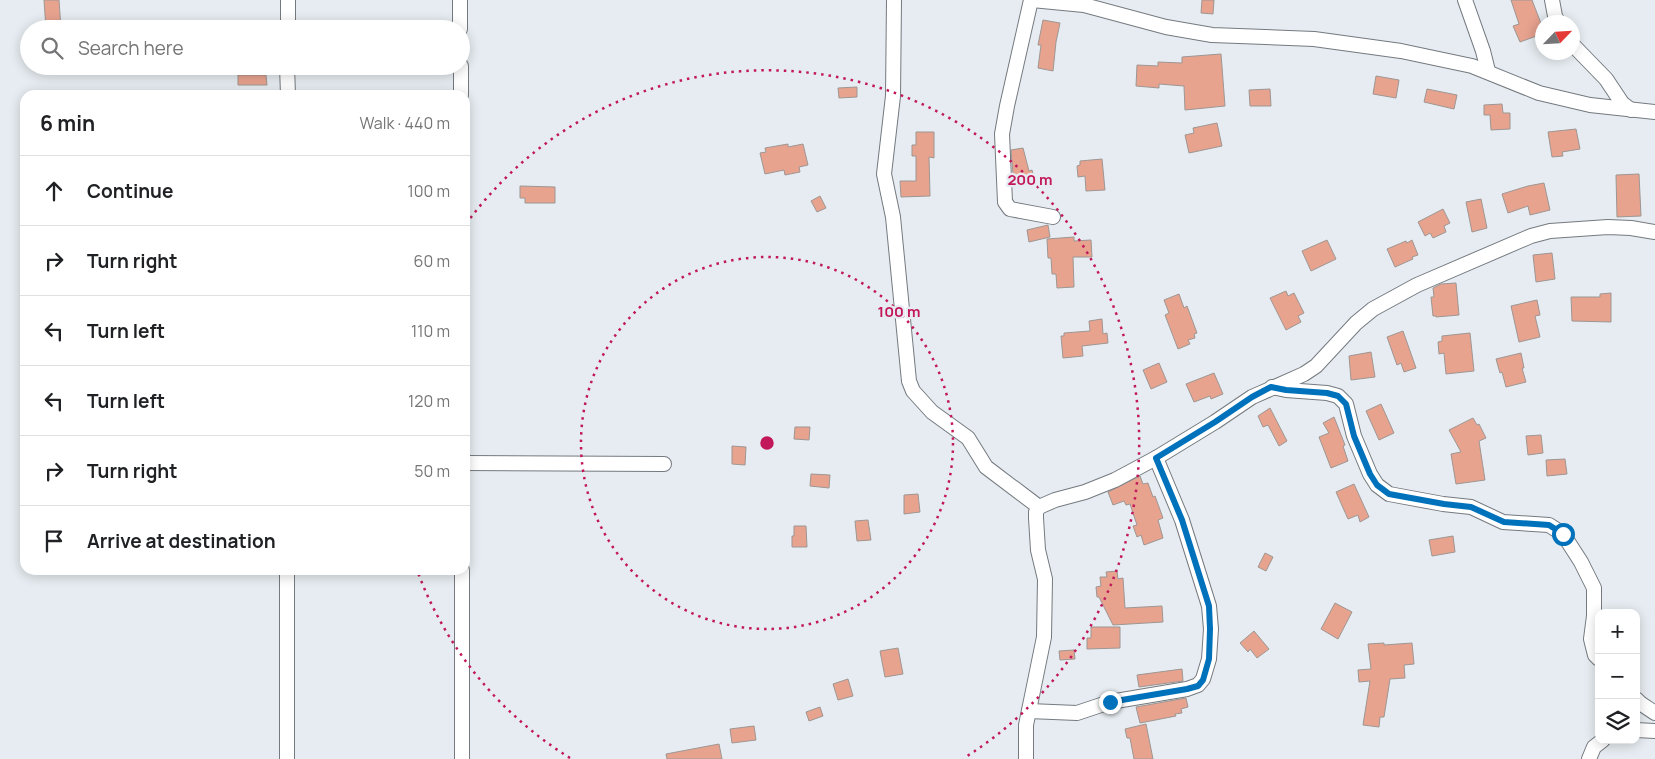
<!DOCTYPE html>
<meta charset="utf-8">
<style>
:root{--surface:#fff;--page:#f2f2f2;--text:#202124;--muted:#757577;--line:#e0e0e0}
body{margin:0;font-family:Manrope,sans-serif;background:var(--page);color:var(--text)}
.controls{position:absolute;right:15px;bottom:15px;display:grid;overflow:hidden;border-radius:10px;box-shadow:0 2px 12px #0003}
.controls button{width:45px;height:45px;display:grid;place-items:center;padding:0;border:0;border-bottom:1px solid var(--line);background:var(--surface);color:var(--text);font:25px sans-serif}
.compass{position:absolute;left:1535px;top:15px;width:45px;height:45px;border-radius:50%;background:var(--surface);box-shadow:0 2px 12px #0003;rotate:65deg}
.stop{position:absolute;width:15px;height:15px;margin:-11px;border:4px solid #0072bc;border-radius:50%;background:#fff}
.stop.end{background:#0072bc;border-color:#fff;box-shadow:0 1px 5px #0008}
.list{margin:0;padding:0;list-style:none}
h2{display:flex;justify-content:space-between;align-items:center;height:65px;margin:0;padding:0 20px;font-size:21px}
h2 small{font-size:16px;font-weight:400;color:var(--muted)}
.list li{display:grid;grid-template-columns:32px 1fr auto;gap:15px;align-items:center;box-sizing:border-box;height:70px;padding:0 20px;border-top:1px solid var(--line)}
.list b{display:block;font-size:19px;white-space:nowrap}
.list em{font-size:16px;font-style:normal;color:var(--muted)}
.icon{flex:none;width:28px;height:28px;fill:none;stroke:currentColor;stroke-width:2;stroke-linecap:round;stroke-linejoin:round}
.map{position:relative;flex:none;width:1655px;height:759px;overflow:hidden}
.search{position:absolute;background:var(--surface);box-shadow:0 2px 12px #0003;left:20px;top:20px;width:450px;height:55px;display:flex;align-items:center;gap:12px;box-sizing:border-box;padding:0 18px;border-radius:28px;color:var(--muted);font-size:19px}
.panel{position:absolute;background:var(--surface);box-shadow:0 2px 12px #0003;left:20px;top:90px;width:450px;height:485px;border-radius:15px}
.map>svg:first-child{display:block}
</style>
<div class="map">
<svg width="1655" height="759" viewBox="0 0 1655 759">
<rect width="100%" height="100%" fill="#e6ecf1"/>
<!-- building -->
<g fill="#e8a38f" stroke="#9e9693">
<polygon points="44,0 59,0 61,29 46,29"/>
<polygon points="1202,0 1214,0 1213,14 1201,13"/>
<polygon points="1511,0 1532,0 1542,26 1542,34 1520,42 1513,26 1519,24"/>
<polygon points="1043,20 1060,23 1056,42 1053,71 1038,68 1041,45 1038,45"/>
<polygon points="1221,54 1225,106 1185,110 1184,86 1159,84 1159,88 1136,86 1137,65 1158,66 1158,62 1182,63 1182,57"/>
<polygon points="238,75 266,75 267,85 238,85"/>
<polygon points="1376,76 1399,80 1396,98 1373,94"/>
<polygon points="857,87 857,97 839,98 838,88"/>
<polygon points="1270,89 1271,106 1250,106 1249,90"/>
<polygon points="1427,89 1457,95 1454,109 1424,102"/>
<polygon points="1502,104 1503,113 1510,113 1510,129 1491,130 1490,115 1484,115 1484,105"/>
<polygon points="1217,123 1222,146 1189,153 1185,135 1194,133 1193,128"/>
<polygon points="1576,129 1580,149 1562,152 1563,156 1552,157 1548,132"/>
<polygon points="916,132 934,132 934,158 929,157 930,196 901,197 900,181 916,181 916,156 912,156 912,145 916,145"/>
<polygon points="788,144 788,147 803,144 808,165 799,167 800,172 785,175 784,170 765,174 760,153 766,152 765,148"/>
<polygon points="1023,148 1029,171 1032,170 1035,181 1016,186 1013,174 1011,150"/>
<polygon points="1102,159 1105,190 1086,191 1085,176 1078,177 1077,166 1080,165 1080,161"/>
<polygon points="1639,174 1641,216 1617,217 1616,175"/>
<polygon points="1544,183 1550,210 1530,215 1528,206 1508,213 1502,194 1528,186"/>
<polygon points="520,186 555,187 555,203 525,203 525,198 520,198"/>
<polygon points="820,196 826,208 817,212 811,201"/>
<polygon points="1481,199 1487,228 1472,232 1466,202"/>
<polygon points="1443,209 1450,223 1444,226 1446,232 1433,238 1430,233 1425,236 1418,222"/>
<polygon points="1048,225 1050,237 1029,242 1027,230"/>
<polygon points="1074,237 1074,241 1091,240 1092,257 1073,257 1074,287 1057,288 1056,274 1052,274 1051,258 1048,258 1047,239"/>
<polygon points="1327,240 1336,259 1311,271 1302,251"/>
<polygon points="1412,240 1418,255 1412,257 1413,259 1395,267 1387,249 1406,241 1407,243"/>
<polygon points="1552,253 1555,279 1536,282 1533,255"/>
<polygon points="1456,283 1459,315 1436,317 1436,316 1433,316 1431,297 1434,297 1433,288 1441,284"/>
<polygon points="1286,291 1288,296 1294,293 1304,313 1298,316 1301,322 1286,330 1270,298"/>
<polygon points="1611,293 1611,322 1572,321 1571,297 1600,297 1600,294"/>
<polygon points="1179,294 1184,308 1187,306 1197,333 1194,334 1195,338 1188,340 1190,344 1178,349 1165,315 1169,313 1164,300"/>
<polygon points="1537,300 1540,315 1535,316 1540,337 1519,342 1511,306"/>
<polygon points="1102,319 1103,334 1107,333 1108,343 1082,346 1083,356 1063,358 1061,336 1064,336 1064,333 1090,331 1089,321"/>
<polygon points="1403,331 1416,368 1404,372 1401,363 1397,365 1387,337"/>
<polygon points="1470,333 1474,371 1446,374 1444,353 1439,354 1438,342 1442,341 1442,336"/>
<polygon points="1371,352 1375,377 1351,380 1349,356"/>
<polygon points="1521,353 1524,368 1522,368 1526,382 1506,387 1502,372 1500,373 1496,359"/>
<polygon points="1159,363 1167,382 1151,389 1143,370"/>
<polygon points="1214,373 1223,394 1211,399 1210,396 1194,402 1186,384"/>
<polygon points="1381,404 1394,433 1379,440 1366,411"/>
<polygon points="1270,408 1287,441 1279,446 1268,425 1263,427 1258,416"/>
<polygon points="1334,417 1345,445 1343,446 1348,461 1331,468 1319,437 1329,433 1323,423"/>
<polygon points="1473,418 1477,425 1479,424 1486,438 1479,441 1485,480 1456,484 1451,454 1461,452 1449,430"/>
<polygon points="795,427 810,427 809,440 794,439"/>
<polygon points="1541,435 1543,453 1528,455 1526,436"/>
<polygon points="732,446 746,447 745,465 732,464"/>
<polygon points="1565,459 1567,474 1547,476 1546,460"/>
<polygon points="811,474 830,475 829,488 810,486"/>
<polygon points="1140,476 1143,484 1148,483 1153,497 1155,496 1163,518 1158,520 1163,538 1144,545 1141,535 1137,537 1133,526 1137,525 1130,504 1126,505 1124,501 1113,505 1108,492"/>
<polygon points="1354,484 1369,517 1360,522 1358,515 1348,519 1336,492"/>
<polygon points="918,494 920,512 904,514 904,495"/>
<polygon points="868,520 871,540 857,541 855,521"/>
<polygon points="794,526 806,526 807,547 792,547 792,536 794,536"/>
<polygon points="1453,536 1455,552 1432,556 1429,540"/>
<polygon points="1265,553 1273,557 1266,571 1258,567"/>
<polygon points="1117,571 1118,579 1123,578 1125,608 1162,606 1163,622 1113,625 1099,597 1097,597 1096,587 1101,586 1100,577 1107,577 1106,572"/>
<polygon points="1335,603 1352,612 1338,639 1321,629"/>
<polygon points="1091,627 1120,627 1120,648 1087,649 1087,638 1091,638"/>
<polygon points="1254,631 1269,649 1257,658 1250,649 1248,652 1240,643"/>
<polygon points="1384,643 1384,645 1412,643 1414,664 1404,665 1405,678 1390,679 1384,717 1380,717 1379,727 1363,725 1370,681 1359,682 1358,670 1371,669 1368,644"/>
<polygon points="898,648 903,674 885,677 880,651"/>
<polygon points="1074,650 1075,659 1060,660 1059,651"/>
<polygon points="1182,669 1183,681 1139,687 1137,675"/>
<polygon points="848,679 853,696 838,700 833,684"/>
<polygon points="1186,698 1188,707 1181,709 1182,713 1175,714 1176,716 1140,723 1136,707"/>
<polygon points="820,707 823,716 809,721 806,712"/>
<polygon points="1146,724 1153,759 1134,759 1130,738 1127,738 1125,729"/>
<polygon points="754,726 756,740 732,743 730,729"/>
<polygon points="719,744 722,759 667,759 666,754"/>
</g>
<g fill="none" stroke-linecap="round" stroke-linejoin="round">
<defs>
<g id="minor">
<polyline points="460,0 460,29"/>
<polyline points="894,0 893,96 884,174 893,217 909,381 913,391 932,412 968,438 986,467 1039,507"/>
<polyline points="1031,0 1007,106 1002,134 1005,202 1010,209 1053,217"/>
<polyline points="1032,0 1084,5 1166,27 1212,35 1314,39 1401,51 1472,66 1539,93 1590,105 1655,112"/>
<polyline points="1465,0 1483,51 1488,71"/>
<polyline points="1552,0 1555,16 1558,22"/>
<polyline points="288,29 288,0"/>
<polyline points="1572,44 1606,79 1622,103 1631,110"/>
<polyline points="287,66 288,95"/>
<polyline points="461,66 461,95"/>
<polyline points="1272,387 1286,390 1327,393 1338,396 1346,404 1354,436 1370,474 1377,485 1389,494 1443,504 1471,507 1503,522 1549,525 1563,534 1581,562 1594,588 1594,616 1591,639 1595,655 1599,659"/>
<polyline points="465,463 664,464"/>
<polyline points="287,570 287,759"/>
<polyline points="462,570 462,759"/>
<polyline points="1636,699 1640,703 1655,713"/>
<polyline points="1029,711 1077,713 1110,702 1187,689 1198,685 1203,679 1209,659 1211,629 1209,606 1182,520 1156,458"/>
<polyline points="1636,730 1655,731"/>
<polyline points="1026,759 1026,725 1044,637 1045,579 1038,550 1036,518 1036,512 1039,507 1055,500 1085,492 1115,480 1156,458 1215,422 1252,397 1304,374 1316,366 1356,323 1373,309 1417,285 1531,236 1550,231 1608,227 1631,228 1655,232"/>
<polyline points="1589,759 1594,747 1603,740"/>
</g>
</defs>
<!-- minor casing -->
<use href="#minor" stroke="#747a7f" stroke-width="16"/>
<!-- minor -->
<use href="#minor" stroke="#fff" stroke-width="14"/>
</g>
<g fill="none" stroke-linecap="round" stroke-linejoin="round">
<!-- route -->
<polyline stroke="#0072bc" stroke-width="6" points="1110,702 1187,689 1198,686 1203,680 1209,659 1210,629 1209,606 1182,520 1156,458 1215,422 1252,397 1271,387 1286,390 1327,393 1338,396 1346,404 1354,436 1370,474 1377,485 1389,494 1444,504 1471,507 1504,522 1549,525 1563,534"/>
</g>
<!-- distance rings -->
<g fill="none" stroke="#c2185b" stroke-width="2.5" stroke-dasharray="2.5 5">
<circle cx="767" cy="443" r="186"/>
<path d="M570 758A372 372 0 0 1 417 570M466 224A372 372 0 1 1 964 758"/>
</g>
<circle cx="767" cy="443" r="8" fill="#c2185b" stroke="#e6ecf1" stroke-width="2.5"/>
<g font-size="15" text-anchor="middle" font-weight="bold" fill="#c2185b" stroke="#e6ecf1" stroke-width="4.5" stroke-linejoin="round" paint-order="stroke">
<text x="1030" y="185">200 m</text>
<text x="899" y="317">100 m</text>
</g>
</svg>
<div class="controls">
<button>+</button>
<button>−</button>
<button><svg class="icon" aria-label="layers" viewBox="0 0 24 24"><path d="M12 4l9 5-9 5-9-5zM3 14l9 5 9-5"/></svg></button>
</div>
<svg class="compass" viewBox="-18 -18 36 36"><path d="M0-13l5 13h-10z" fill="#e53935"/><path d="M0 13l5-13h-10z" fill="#757577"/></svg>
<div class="stop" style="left:1563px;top:534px"></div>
<div class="stop end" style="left:1110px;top:702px"></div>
<div class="search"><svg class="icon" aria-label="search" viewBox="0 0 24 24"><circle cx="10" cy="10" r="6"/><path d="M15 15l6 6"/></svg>Search here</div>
<section class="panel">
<h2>6 min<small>Walk · 440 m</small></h2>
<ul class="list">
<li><svg class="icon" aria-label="ahead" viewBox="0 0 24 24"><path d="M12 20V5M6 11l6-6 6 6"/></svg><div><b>Continue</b></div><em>100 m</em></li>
<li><svg class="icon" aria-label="right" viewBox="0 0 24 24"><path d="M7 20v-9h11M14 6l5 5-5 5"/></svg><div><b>Turn right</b></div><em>60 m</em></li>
<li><svg class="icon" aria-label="left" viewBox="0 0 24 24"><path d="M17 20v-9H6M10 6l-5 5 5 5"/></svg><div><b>Turn left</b></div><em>110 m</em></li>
<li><svg class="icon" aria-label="left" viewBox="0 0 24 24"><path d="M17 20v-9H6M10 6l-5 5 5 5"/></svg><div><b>Turn left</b></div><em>120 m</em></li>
<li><svg class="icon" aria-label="right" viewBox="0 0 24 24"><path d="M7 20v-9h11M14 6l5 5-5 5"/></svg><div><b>Turn right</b></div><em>50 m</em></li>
<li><svg class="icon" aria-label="arrive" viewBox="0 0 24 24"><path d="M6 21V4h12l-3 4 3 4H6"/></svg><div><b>Arrive at destination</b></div></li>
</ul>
</section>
</div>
